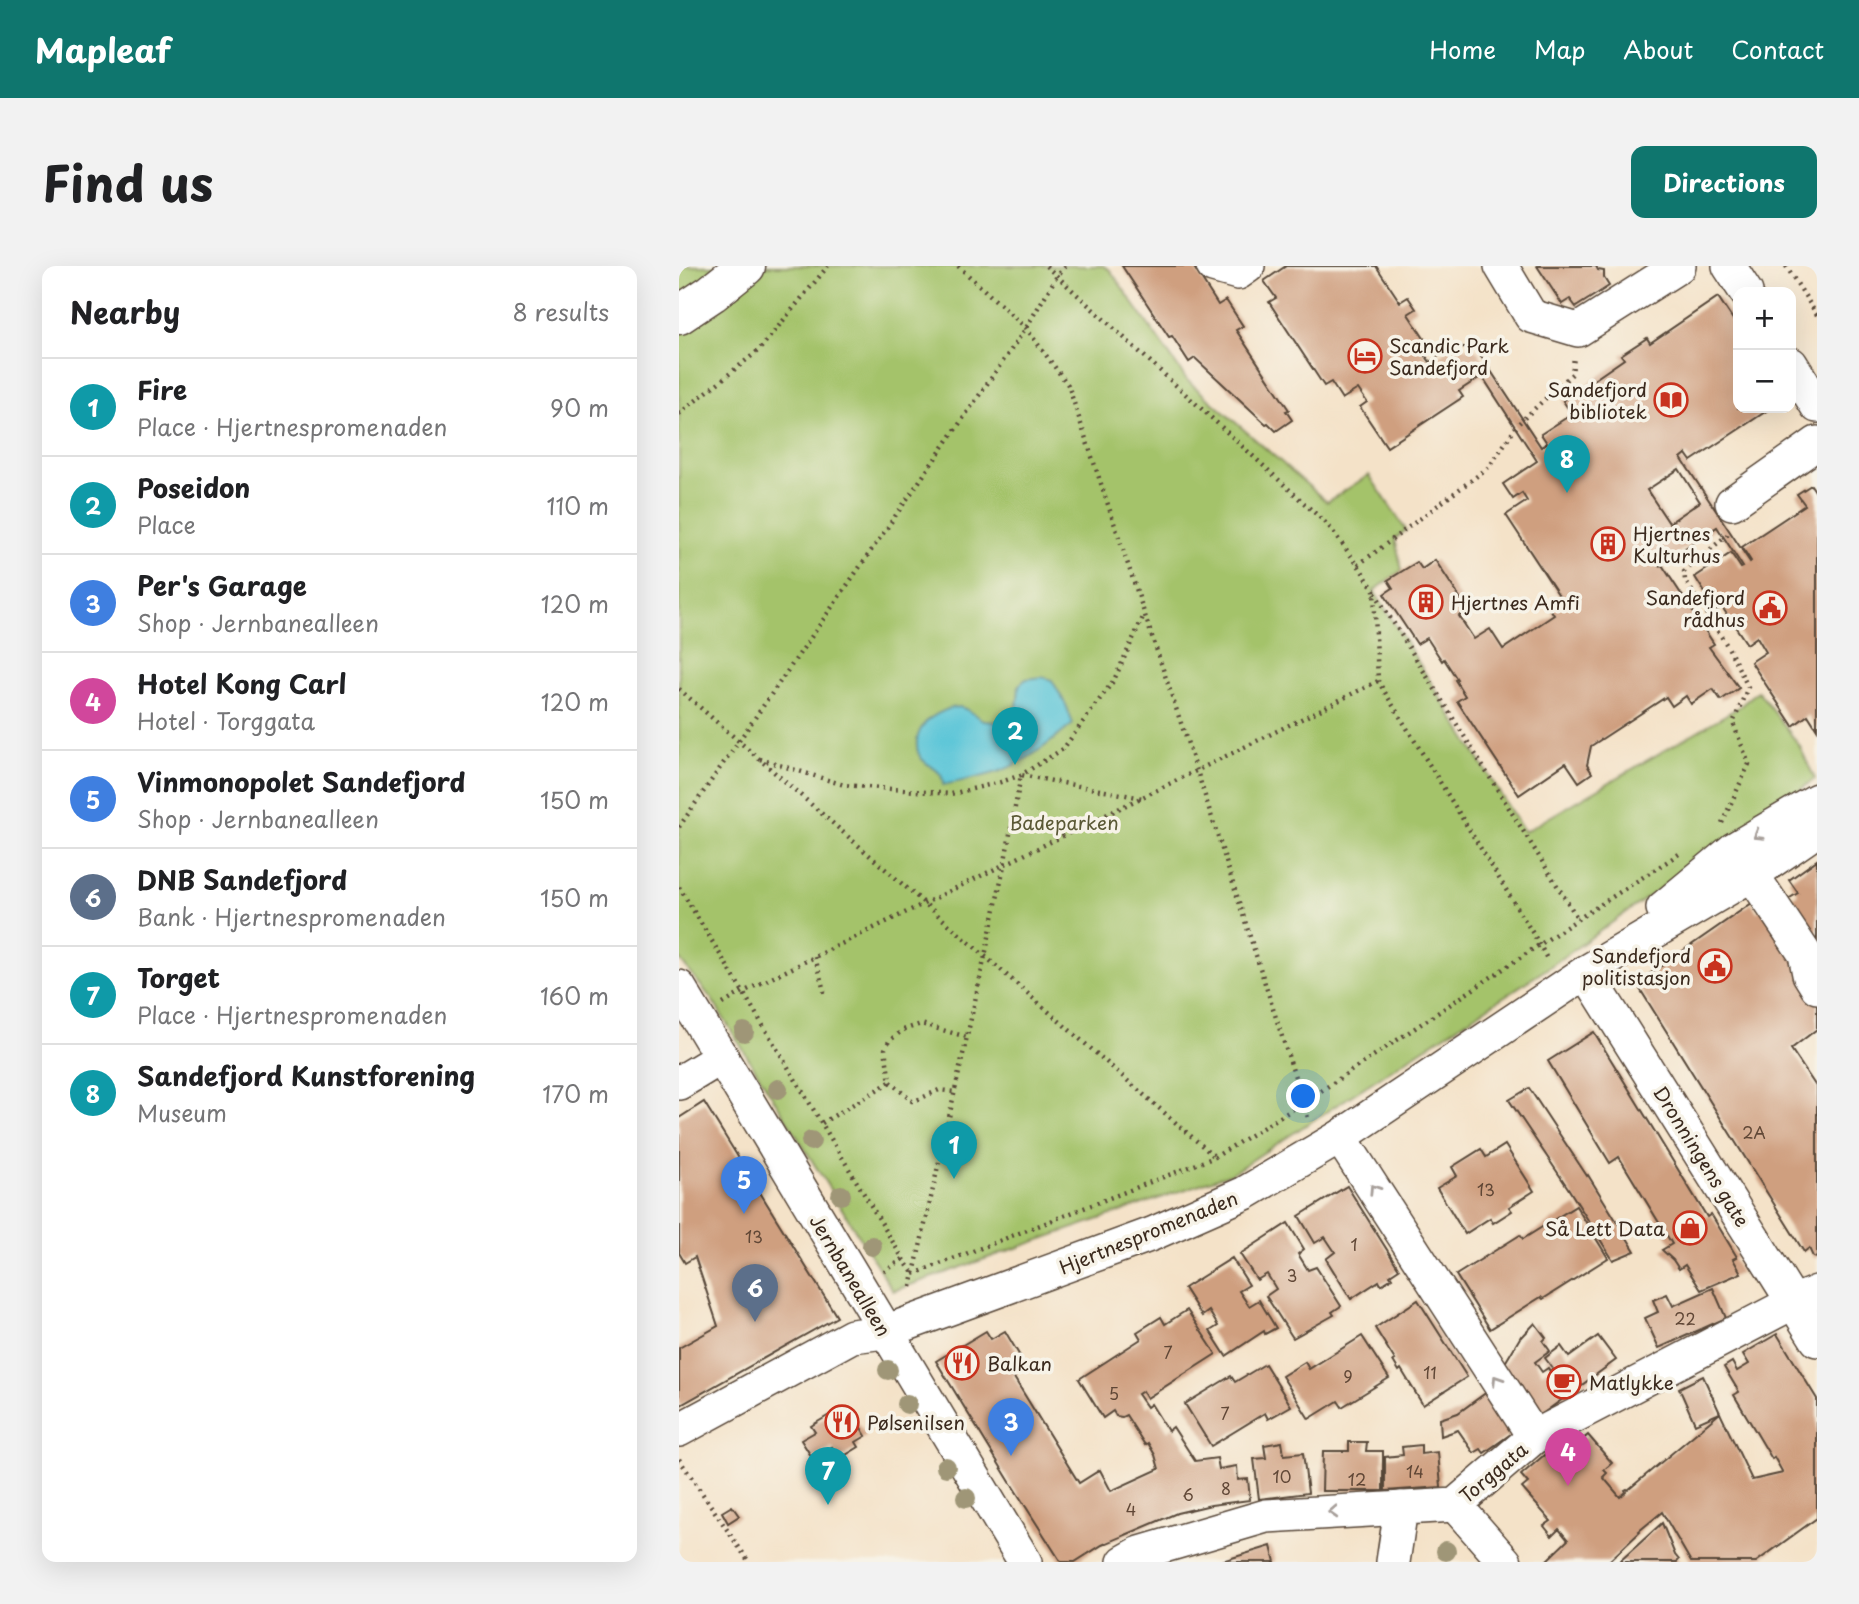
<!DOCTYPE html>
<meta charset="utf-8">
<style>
:root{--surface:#fff;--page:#f2f2f2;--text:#202124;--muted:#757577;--line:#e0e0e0;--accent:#0f766e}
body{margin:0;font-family:"Playpen Sans",sans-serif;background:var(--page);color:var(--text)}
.controls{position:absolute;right:21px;top:21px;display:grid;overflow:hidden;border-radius:14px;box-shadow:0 7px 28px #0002}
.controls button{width:63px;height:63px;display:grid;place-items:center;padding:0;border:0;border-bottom:2px solid var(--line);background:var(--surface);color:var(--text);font:35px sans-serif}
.you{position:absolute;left:625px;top:831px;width:24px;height:24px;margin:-18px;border:5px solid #fff;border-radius:50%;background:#1a73e8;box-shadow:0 0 0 10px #1a73e833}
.badge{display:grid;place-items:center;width:46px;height:46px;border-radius:50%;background:var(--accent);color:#fff;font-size:23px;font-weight:700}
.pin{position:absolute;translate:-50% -58px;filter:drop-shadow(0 2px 4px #0008)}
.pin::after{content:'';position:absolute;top:37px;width:24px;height:21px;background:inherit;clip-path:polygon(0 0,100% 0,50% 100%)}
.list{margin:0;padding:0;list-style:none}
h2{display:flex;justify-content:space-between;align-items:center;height:91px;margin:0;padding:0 28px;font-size:30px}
h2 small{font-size:23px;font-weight:400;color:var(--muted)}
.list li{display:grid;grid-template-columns:46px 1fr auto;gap:21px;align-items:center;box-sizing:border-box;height:98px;padding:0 28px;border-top:2px solid var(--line)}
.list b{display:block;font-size:26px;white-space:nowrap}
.list p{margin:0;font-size:23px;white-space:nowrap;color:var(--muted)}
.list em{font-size:23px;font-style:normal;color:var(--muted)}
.map{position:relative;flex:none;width:1138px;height:1296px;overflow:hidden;border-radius:14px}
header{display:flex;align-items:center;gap:42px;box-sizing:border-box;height:98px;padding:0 35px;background:var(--accent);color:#fff}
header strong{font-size:33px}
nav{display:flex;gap:38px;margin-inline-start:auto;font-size:24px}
.intro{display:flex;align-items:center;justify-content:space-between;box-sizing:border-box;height:168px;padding:0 42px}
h1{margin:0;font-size:49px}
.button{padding:18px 32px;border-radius:14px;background:var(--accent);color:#fff;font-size:24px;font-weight:700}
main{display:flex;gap:42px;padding:0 42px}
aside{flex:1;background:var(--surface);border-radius:14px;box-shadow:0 7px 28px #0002}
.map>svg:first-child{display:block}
</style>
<header>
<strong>Mapleaf</strong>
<nav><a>Home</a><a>Map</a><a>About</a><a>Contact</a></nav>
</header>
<div class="intro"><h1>Find us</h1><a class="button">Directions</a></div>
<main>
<aside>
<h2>Nearby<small>8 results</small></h2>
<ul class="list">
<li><span class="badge" style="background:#0f9aa8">1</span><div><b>Fire</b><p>Place · Hjertnespromenaden</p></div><em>90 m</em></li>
<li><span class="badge" style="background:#0f9aa8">2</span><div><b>Poseidon</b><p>Place</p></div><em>110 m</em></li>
<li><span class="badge" style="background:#3f7fe0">3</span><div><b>Per's Garage</b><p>Shop · Jernbanealleen</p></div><em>120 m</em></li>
<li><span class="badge" style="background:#d1479c">4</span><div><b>Hotel Kong Carl</b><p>Hotel · Torggata</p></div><em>120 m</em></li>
<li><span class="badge" style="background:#3f7fe0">5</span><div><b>Vinmonopolet Sandefjord</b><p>Shop · Jernbanealleen</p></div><em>150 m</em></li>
<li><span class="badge" style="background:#5c6f8a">6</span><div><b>DNB Sandefjord</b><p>Bank · Hjertnespromenaden</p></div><em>150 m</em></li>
<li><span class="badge" style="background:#0f9aa8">7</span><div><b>Torget</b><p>Place · Hjertnespromenaden</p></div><em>160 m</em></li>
<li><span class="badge" style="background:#0f9aa8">8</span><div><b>Sandefjord Kunstforening</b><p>Museum</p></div><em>170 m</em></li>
</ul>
</aside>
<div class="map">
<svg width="1138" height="1296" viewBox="0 0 1138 1296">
<rect width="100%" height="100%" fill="#f7f3e8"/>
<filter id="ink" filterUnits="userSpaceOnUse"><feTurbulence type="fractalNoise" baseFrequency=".0143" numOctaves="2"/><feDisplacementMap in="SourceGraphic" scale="14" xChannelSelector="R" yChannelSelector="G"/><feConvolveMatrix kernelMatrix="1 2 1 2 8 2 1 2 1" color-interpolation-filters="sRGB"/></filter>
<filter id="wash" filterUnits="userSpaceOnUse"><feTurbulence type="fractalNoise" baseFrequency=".00686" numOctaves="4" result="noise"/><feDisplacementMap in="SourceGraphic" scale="28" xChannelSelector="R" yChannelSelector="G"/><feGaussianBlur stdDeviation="1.57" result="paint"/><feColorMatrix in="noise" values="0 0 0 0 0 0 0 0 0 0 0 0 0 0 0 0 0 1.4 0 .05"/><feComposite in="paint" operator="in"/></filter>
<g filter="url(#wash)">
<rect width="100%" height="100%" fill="#f4e2c8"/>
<!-- green -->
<polygon fill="#a4c36b" stroke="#707644" stroke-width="2" points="0,0 424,0 431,4 508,114 648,236 690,209 727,264 716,273 723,304 695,325 845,566 1060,441 1079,425 1120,479 1136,513 866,704 553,907 214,1025 32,732 0,693"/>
<!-- water -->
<path fill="#5dc6d8" stroke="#4c787b" stroke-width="2" d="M364 411 373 414 387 439 394 458C371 477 347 496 319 506 301 512 282 515 264 519 265 497 236 503 238 476 238 468 244 458 250 453 259 447 269 441 280 441 289 442 296 450 304 454 309 456 314 456 319 456 340 456 339 435 340 419L347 413Z"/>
<g id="blocks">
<!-- building -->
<g fill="#cf9f7f" fill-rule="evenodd">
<polygon points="443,0 514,0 539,39 547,34 564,60 557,64 610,144 607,145 613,154 597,165 589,157 587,158 516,92 510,96 493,70 490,71"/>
<path d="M607 0H697L721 36 729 31 737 43 729 48 748 77 741 81 751 96 775 79 798 84 862 181 868 177 862 168 893 148 884 135 893 128 896 131H902L906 128V120L945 93 942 89 968 72 971 77 1039 31 1059 61V142H1092L1012 195 1007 188 1002 192 1071 296 1072 295 1063 281 1126 239 1118 228 1132 219 1138 228V463L1129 449 1114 460 1072 396 1087 386 1078 371 1068 378 1043 341 1037 344 1016 311 1052 287 1062 302 1064 301 1038 261 979 300 983 299 1035 378 1030 381 1060 422 1042 434 1034 423 1012 438 1007 430 993 440 987 431 912 480 908 499 913 507 900 516 887 497 840 529 778 435 786 430 776 414 778 413 765 393 763 395 748 372 738 378 705 328 714 322 709 314 738 296 743 303 756 294 789 344 780 350 795 373 811 363 824 383 875 349 869 339 881 331 827 249 848 235 843 227 834 233 824 218 858 195 803 110 780 125 784 131 708 181 681 141 688 136 679 123 663 133 652 116 645 120 590 36 597 32 585 15ZM1000 203 1021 236 990 257 968 224Z"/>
<polygon points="858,0 917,0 919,4 925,5 925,12 930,20 897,41 891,33 883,38"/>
<polygon points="1138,594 1138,679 1101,638 1119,627 1110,614"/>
<polygon points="1073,637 1078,646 1087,640 1138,733 1138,763 1112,783 1138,822 1138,992 1134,991 1130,982 1125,986 961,723 965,718 962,714"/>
<polygon points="915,766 1028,951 1032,948 1058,991 1054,993 1062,1007 1022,1024 1006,999 1000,1003 994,994 983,984 993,978 940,891 931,897 869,795"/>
<polygon points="850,822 908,910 909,909 956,985 934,994 889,922 830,834"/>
<polygon points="25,836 158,1051 0,1140 0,1082 39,1060 16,991 6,997 0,987 0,852"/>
<polygon points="826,879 855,925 830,941 833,945 814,957 811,952 786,968 758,922 778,910 773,901 802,883 807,891"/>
<polygon points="668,920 720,1003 711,1009 713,1012 702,1019 700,1015 672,1033 647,993 656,986 646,971 636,977 620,950"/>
<polygon points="897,940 929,992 864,1033 862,1031 811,1063 777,1009 841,969 844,973"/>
<polygon points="609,957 625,983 619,988 629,1004 637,1001 662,1040 653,1046 655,1049 614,1072 587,1030 597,1023 588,1008 578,1014 561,988"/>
<polygon points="553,992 570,1019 560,1025 570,1040 580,1034 597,1062 586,1068 585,1065 547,1090 531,1065 539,1060 530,1045 523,1050 505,1022"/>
<polygon points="1034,1022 1047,1052 980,1082 966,1052 979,1046 974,1034 988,1028 994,1040"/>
<polygon points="739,1034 788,1111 744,1139 722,1103 720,1105 714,1095 716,1094 696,1062"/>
<polygon points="508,1044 537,1088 468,1132 464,1125 459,1128 468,1141 472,1138 489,1165 494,1161 516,1195 538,1192 540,1203 558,1200 559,1214 569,1213 571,1234 532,1239 498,1247 423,1279 396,1296 382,1296 331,1216 257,1095 307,1065 312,1073 326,1065 342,1092 335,1097 340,1106 334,1110 400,1217 421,1204 432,1225 480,1203 476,1189 469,1177 466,1179 447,1149 443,1151 437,1150 434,1145 424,1152 400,1113 462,1073 458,1066 482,1051 486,1058"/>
<polygon points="856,1057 867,1072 864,1075 871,1085 856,1096 863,1106 869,1102 871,1105 874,1103 866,1092 882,1080 890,1091 919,1070 937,1094 859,1151 823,1102 842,1070 843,1071"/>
<polygon points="1098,1068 1138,1133 1138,1252 1077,1296 1012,1296 983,1246 960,1265 961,1266 929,1296 866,1296 889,1274 880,1263 873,1270 865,1260 872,1255 843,1222 849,1217 842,1209 893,1165 902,1175 909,1169 933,1197 925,1204 928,1207 924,1211 941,1231 947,1226 946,1224 948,1223 949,1224 1041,1147 1073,1214 1104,1207 1095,1191 1093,1193 1055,1129 1060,1126 1045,1101 1053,1096 1058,1105 1070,1098 1064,1088"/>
<polygon points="683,1070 710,1112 663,1141 659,1135 630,1153 603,1110 626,1096 630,1103"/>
<polygon points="586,1098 612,1140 589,1153 586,1147 532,1180 506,1138 552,1110 556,1116"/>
<polygon points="1024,1110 1041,1147 1016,1158 1000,1122"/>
<polygon points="808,1126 836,1165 805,1187 802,1183 795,1187 779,1164 762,1170 761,1153 779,1147"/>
<polygon points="170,1142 187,1170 177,1176 180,1181 160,1193 153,1181 134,1193 122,1174 136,1166 132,1160 152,1148 154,1151"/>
<polygon points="603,1176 605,1189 624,1187 629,1227 580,1233 575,1193 587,1192 585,1179"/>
<polygon points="670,1176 688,1176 687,1185 704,1185 704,1225 643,1225 644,1185 670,1185"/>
<polygon points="742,1179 742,1188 759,1186 762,1221 706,1225 706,1191 724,1189 723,1181"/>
<polygon points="53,1240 60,1250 49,1257 43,1246"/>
<polygon points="983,1257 996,1289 1000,1294 998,1296 940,1296"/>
<polygon points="592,1280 596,1296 543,1296 543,1295"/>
</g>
</g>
</g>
<g filter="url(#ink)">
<use href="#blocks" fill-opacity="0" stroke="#574638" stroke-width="2"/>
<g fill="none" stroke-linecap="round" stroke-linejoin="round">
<defs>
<g id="minor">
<polyline points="534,0 559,7 569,0"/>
<polyline points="822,0 852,50 899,64 1000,0"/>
<polyline points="1050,0 1067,26"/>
<polyline points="1112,98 1138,140"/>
<polyline points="1053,237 1138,177"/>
<polyline points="1082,622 1126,688 1130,708 1138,721"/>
<polyline points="984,642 1055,583 1138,534"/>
<polyline points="907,706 1138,1074"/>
<polyline points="0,721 346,1296"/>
<polyline points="0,817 43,791"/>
<polyline points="661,871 855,1171"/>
<polyline points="0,1164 173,1070 206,1066 473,968 566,927 661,871 907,706 1074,608 1138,564"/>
<polyline points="776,1239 826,1296"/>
<polyline points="445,1296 461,1287 587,1250 776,1239 855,1171 1115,1036 1138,1026"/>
<polyline points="714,1296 722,1242"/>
</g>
<polyline id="major" points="0,49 33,27 67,0"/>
</defs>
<!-- minor casing -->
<use href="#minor" stroke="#574638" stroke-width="36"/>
<!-- major casing -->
<use href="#major" stroke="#574638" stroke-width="41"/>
<!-- path -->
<g stroke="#574638" stroke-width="4.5" stroke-dasharray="2 5" stroke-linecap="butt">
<polyline points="279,0 347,62 389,119 518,505 630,855"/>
<polyline points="367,0 649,259 679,299 695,324 699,415 861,679 868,693"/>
<polyline points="1107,0 1138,49"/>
<polyline points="0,148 80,84 149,0"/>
<polyline points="679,299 810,201 840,157 893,108 895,91"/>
<polyline points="696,327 899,653"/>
<polyline points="0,423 536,891"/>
<polyline points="81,493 165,519 272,528 322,516 342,509 384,483 435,414 465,349"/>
<polyline points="1043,557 1070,498 1054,457 1069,421 1049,381 1006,314 1005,306 1048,269 1049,265"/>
<polyline points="0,561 347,62 378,10 387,0"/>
<polyline points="0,621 64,726 224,993 234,1007"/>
<polyline points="136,691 146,729"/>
<path d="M44 738 64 726C276 622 488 520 699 415"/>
<polyline points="211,816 233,835 238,834 260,824 276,826"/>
<polyline points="143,857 211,816 206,783 210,775 224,764 242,758 288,771"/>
<polyline points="205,1006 224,993"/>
<polyline points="235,1008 536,891 624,837 899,653 1000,588"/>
<polyline points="232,1021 306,690 325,600 342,509 463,532"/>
<polyline points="0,1193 70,1296"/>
</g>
<!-- minor -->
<use href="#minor" stroke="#fff" stroke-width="33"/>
<!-- major -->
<use href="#major" stroke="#fff" stroke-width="38"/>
</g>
<!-- trees -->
<g fill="#9f9677">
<circle cx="65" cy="766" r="10"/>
<circle cx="99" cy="823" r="10"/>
<circle cx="132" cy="875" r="10"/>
<circle cx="162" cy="929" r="10"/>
<circle cx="193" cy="980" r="10"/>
<circle cx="209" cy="1104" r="10"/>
<circle cx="228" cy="1138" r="10"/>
<circle cx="267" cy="1201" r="10"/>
<circle cx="287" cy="1232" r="10"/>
<circle cx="767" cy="1285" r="10"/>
</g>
<!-- one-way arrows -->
<defs><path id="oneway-chevron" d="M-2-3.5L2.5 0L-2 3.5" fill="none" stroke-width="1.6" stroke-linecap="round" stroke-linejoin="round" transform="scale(1.75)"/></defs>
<g stroke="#a79f9a">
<use href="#oneway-chevron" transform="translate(1079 569) rotate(149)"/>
<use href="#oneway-chevron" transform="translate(695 923) rotate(-123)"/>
<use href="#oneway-chevron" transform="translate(818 1114) rotate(-123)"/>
<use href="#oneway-chevron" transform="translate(654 1246) rotate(177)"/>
</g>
</g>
<!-- icons -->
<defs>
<symbol id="hotel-ring" viewBox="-11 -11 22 22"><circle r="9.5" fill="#f7f3e8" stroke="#c8321e" stroke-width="1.5"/><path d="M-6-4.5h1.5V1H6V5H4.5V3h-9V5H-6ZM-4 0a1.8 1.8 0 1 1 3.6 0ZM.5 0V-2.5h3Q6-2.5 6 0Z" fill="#c8321e"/></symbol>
<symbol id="library-ring" viewBox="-11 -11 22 22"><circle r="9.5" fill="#f7f3e8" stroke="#c8321e" stroke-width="1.5"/><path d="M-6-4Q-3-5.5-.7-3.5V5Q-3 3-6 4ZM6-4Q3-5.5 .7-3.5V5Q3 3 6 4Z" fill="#c8321e"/></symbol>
<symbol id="building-ring" viewBox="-11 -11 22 22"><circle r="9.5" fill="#f7f3e8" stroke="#c8321e" stroke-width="1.5"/><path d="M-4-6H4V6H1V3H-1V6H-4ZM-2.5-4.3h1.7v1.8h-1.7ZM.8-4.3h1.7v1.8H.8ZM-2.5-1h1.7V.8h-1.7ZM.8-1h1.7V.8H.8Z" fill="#c8321e"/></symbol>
<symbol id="civic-ring" viewBox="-11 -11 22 22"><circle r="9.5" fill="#f7f3e8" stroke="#c8321e" stroke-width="1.5"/><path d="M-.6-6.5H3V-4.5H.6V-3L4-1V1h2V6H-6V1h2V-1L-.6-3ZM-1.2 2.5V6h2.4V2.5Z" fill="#c8321e"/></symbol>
<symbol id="shop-ring" viewBox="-11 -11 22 22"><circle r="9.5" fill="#f7f3e8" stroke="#c8321e" stroke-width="1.5"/><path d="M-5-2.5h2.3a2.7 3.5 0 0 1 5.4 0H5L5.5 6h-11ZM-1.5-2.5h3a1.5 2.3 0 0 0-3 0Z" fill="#c8321e"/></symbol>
<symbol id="restaurant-ring" viewBox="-11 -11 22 22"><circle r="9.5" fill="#f7f3e8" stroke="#c8321e" stroke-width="1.5"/><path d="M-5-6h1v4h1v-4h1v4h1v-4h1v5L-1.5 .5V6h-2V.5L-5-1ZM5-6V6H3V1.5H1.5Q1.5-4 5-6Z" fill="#c8321e"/></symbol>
<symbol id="cafe-ring" viewBox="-11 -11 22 22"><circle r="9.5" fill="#f7f3e8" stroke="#c8321e" stroke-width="1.5"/><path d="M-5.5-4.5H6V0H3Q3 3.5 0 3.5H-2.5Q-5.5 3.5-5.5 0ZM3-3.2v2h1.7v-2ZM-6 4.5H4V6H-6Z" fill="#c8321e"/></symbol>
</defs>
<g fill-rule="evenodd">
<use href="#hotel-ring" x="667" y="71" width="38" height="38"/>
<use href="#library-ring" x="973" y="115" width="38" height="38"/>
<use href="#building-ring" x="910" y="259" width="38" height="38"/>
<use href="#building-ring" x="728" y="317" width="38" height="38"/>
<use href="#civic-ring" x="1072" y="323" width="38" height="38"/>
<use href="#civic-ring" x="1017" y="681" width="38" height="38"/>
<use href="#shop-ring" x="992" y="943" width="38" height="38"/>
<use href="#restaurant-ring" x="264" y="1078" width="38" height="38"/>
<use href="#cafe-ring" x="866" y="1097" width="38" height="38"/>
<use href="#restaurant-ring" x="144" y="1137" width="38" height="38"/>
</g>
<g text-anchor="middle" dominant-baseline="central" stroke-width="7" stroke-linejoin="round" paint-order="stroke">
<!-- number labels -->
<g font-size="16" fill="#604736">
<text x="1075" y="866">2A</text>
<text x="807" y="923">13</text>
<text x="75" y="970">13</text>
<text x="675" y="978">1</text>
<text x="613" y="1009">3</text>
<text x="1006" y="1052">22</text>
<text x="489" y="1086">7</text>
<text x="751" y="1106">11</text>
<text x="669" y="1110">9</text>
<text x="435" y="1127">5</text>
<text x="546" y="1147">7</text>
<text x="736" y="1205">14</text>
<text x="603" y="1210">10</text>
<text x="678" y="1213">12</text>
<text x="547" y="1222">8</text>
<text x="509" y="1228">6</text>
<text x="452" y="1243">4</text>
</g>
<!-- poi labels -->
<g font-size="19" fill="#3b2a1e" stroke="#f7f3e8" text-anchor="start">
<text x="710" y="79">Scandic Park<tspan x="710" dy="22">Sandefjord</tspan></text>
<text x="968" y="123" text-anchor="end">Sandefjord<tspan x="968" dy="22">bibliotek</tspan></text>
<text x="954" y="267">Hjertnes<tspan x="954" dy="22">Kulturhus</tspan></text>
<text x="1066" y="331" text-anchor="end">Sandefjord<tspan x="1066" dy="22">rådhus</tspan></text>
<text x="772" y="336">Hjertnes Amfi</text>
<text x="1012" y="689" text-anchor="end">Sandefjord<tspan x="1012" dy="22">politistasjon</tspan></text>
<text x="986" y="962" text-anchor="end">Så Lett Data</text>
<text x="308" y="1097">Balkan</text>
<text x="910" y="1116">Matlykke</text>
<text x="188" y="1156">Pølsenilsen</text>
</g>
<!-- park labels -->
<g font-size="19" fill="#5a5835" stroke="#f7f3e8">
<text x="385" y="556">Badeparken</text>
</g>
<!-- street labels -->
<g font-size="19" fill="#3b2a1e" stroke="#f7f3e8">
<text transform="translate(1023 890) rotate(58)">Dronningens gate</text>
<text transform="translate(469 966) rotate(-22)">Hjertnespromenaden</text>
<text transform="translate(172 1009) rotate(59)">Jernbanealleen</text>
<text transform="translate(814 1206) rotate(-40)">Torggata</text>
</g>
</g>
</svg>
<div class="controls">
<button>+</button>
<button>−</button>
</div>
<div class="you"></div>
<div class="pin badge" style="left:275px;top:913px;background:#0f9aa8">1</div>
<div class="pin badge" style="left:336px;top:499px;background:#0f9aa8">2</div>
<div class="pin badge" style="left:332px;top:1190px;background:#3f7fe0">3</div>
<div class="pin badge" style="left:889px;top:1220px;background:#d1479c">4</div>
<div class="pin badge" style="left:65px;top:948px;background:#3f7fe0">5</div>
<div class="pin badge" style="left:76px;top:1056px;background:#5c6f8a">6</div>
<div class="pin badge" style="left:149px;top:1239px;background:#0f9aa8">7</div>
<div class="pin badge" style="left:888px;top:227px;background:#0f9aa8">8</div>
</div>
</main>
